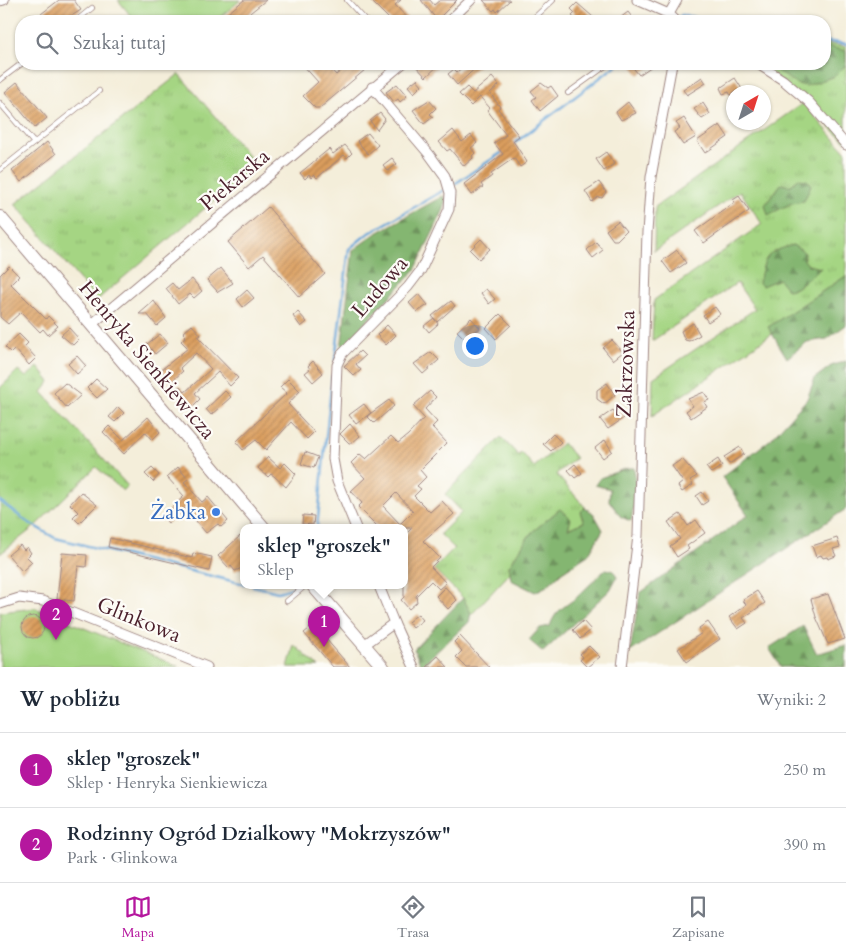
<!DOCTYPE html>
<html lang="pl">
<meta charset="utf-8">
<style>
:root{--surface:#fff;--page:#f2f2f3;--text:#1f2937;--muted:#747a83;--line:#e0e1e3;--accent:#b5179e}
body{margin:0;font-family:Cardo,serif;background:var(--page);color:var(--text)}
.compass{position:absolute;left:726px;top:85px;width:45px;height:45px;border-radius:50%;background:var(--surface);box-shadow:0 1px 4px #0004;rotate:39deg}
.you{position:absolute;left:474px;top:345px;width:18px;height:18px;margin:-12px;border:4px solid #fff;border-radius:50%;background:#1a73e8;box-shadow:0 0 0 8px #1a73e833}
.badge{display:grid;place-items:center;width:32px;height:32px;border-radius:50%;background:var(--accent);color:#fff;font-size:16px;font-weight:700}
.pin{position:absolute;translate:-50% -41px;filter:drop-shadow(0 1px 2px #0008)}
.pin::after{content:'';position:absolute;top:26px;width:18px;height:15px;background:inherit;clip-path:polygon(0 0,100% 0,50% 100%)}
.popup{position:absolute;left:240px;top:524px;width:168px;height:65px;box-sizing:border-box;display:grid;place-content:center;border-radius:10px;background:var(--surface);filter:drop-shadow(0 1px 4px #0005);font-size:16px;white-space:nowrap;color:var(--muted)}
.popup b{font-size:19px;color:var(--text)}
.popup::after{content:'';position:absolute;left:50%;top:100%;margin-left:-10px;border:10px solid transparent;border-top-color:var(--surface)}
.list{margin:0;padding:0;list-style:none}
h2{display:flex;justify-content:space-between;align-items:center;height:65px;margin:0;padding:0 20px;font-size:21px}
h2 small{font-size:16px;font-weight:400;color:var(--muted)}
.list li{display:grid;grid-template-columns:32px 1fr auto;gap:15px;align-items:center;box-sizing:border-box;height:75px;padding:0 20px;border-top:1px solid var(--line)}
.list b{display:block;font-size:19px;white-space:nowrap}
.list p{margin:0;font-size:16px;white-space:nowrap;color:var(--muted)}
.list em{font-size:16px;font-style:normal;color:var(--muted)}
.icon{flex:none;width:28px;height:28px;fill:none;stroke:currentColor;stroke-width:2;stroke-linecap:round;stroke-linejoin:round}
.map{position:relative;flex:none;width:846px;height:667px;overflow:hidden}
.search{position:absolute;background:var(--surface);box-shadow:0 1px 4px #0004;left:15px;right:15px;top:15px;height:55px;display:flex;align-items:center;gap:12px;box-sizing:border-box;padding:0 18px;border-radius:20px;color:var(--muted);font-size:19px}
.sheet{height:215px;background:var(--surface)}
nav{display:flex;justify-content:space-around;align-items:center;box-sizing:border-box;height:70px;border-top:1px solid var(--line);background:var(--surface);font-size:14px;color:var(--muted)}
nav a{display:grid;justify-items:center;gap:2px}
nav .on{color:var(--accent)}
.map>svg:first-child{display:block}
</style>
<div class="map">
<svg width="846" height="667" viewBox="0 0 846 667">
<defs>
<pattern id="grass-tufts" width="24" height="20" patternUnits="userSpaceOnUse" patternTransform="scale(1.25)"><rect width="24" height="20" fill="#a5d583"/><path d="M3 7l-1-3M5 7V3M7 7l1-3M15 17l-1-3M17 17v-4M19 17l1-3" fill="none" stroke="#90b671"/></pattern>
<pattern id="forest-firs" width="22" height="20" patternUnits="userSpaceOnUse" patternTransform="scale(1.25)"><rect width="22" height="20" fill="#84b671"/><path d="M5 1l3.5 6h-7zM16 11l3.5 6h-7z" fill="#6e935d"/></pattern>
<pattern id="building-hatch" width="6" height="6" patternUnits="userSpaceOnUse" patternTransform="scale(1.25)"><rect width="6" height="6" fill="#db9e5d"/><path d="M-1 1l2-2M0 6l6-6M5 7l2-2" fill="none" stroke="#b4804d"/></pattern>
</defs>
<rect width="100%" height="100%" fill="#fdfcf7"/>
<filter id="ink" filterUnits="userSpaceOnUse"><feTurbulence type="fractalNoise" baseFrequency=".02" numOctaves="2"/><feDisplacementMap in="SourceGraphic" scale="10" xChannelSelector="R" yChannelSelector="G"/><feConvolveMatrix kernelMatrix="1 2 1 2 8 2 1 2 1" color-interpolation-filters="sRGB"/></filter>
<filter id="wash" filterUnits="userSpaceOnUse"><feTurbulence type="fractalNoise" baseFrequency=".0096" numOctaves="4" result="noise"/><feDisplacementMap in="SourceGraphic" scale="20" xChannelSelector="R" yChannelSelector="G"/><feGaussianBlur stdDeviation="1.12" result="paint"/><feColorMatrix in="noise" values="0 0 0 0 0 0 0 0 0 0 0 0 0 0 0 0 0 1.4 0 .05"/><feComposite in="paint" operator="in"/></filter>
<g filter="url(#wash)">
<rect width="100%" height="100%" fill="#f4eeda"/>
<!-- grass -->
<g fill="url(#grass-tufts)" stroke="#787a57">
<polygon points="825,43 846,47 846,142 762,64 825,64"/>
<polygon points="179,74 256,165 97,300 15,204"/>
<polygon points="803,103 846,152 846,276 769,327 772,334 652,416 653,378 755,309 737,283 652,341 654,300 762,224 740,191 654,251 655,207"/>
<polygon points="38,367 50,382 42,392 128,486 123,491 96,467 33,528 0,554 0,388 18,370 26,377"/>
<polygon points="501,437 518,455 522,453 534,467 563,443 576,458 556,474 585,507 580,512 584,522 567,529 560,509 531,533 509,566 510,573 471,615 463,598 434,569 454,548 440,534 462,512 445,494"/>
<polygon points="294,645 319,667 288,667"/>
</g>
<!-- forest -->
<g fill="url(#forest-firs)" stroke="#676a4e">
<polygon points="825,46 846,51 846,65 835,76 806,86 797,84 766,64 825,64"/>
<polygon points="798,179 807,180 811,185 804,201 792,203 768,215 765,205 781,184 790,186"/>
<polygon points="443,196 446,198 444,209 415,270 341,349 353,250 375,234"/>
<path d="M793 245 805 253 804 260 808 265 821 268 796 288 788 290 779 279 762 286 759 283C765 256 765 253 793 245Z"/>
<polygon points="846,276 846,325 827,339 807,342 787,358 768,327"/>
<polygon points="846,361 846,509 630,652 640,593 748,515 722,477 771,439 807,399 815,378 831,366"/>
<polygon points="627,468 634,468 636,493 631,521 621,517 609,501 610,489 595,485 600,478"/>
<polygon points="585,507 594,514 603,530 588,555 562,572 547,586 535,592 511,580 509,566 531,533 560,509 571,519 568,529 584,522 580,512"/>
<path d="M606 569 614 571 617 577 610 590 543 652 529 640 540 628 550 626C555 610 565 607 577 597 587 588 596 578 606 569Z"/>
<polygon points="463,598 471,613 469,622 421,666 414,649"/>
<polygon points="803,626 817,654 846,645 846,667 781,667 769,648"/>
</g>
<!-- garden -->
<g fill="#a5d583" stroke="#787a57">
<polygon points="118,0 241,0 215,21 135,21"/>
<polygon points="35,608 180,667 0,667 0,612"/>
</g>
<g fill="none" stroke-linecap="round" stroke-linejoin="round">
<!-- stream -->
<g stroke="#66a5d9" stroke-width="2.5">
<polyline points="679,17 682,15 715,21"/>
<polyline points="825,41 846,44"/>
<polyline points="512,145 618,64"/>
<polyline points="453,185 504,151"/>
<polyline points="335,360 349,249 366,235 444,190"/>
<polyline points="0,501 26,521 55,538 244,584"/>
<polyline points="317,528 332,376"/>
<polyline points="253,586 278,592 295,587"/>
</g>
</g>
<g id="blocks">
<!-- building -->
<g fill="url(#building-hatch)" fill-rule="evenodd">
<polygon points="59,0 74,0 81,10 63,21 32,21"/>
<polygon points="244,0 266,0 240,21 218,21"/>
<polygon points="370,0 401,0 395,5 410,21 391,21"/>
<polygon points="421,0 430,0 434,5 440,0 457,0 437,20"/>
<polygon points="483,0 510,0 497,12 495,9 493,11"/>
<polygon points="577,3 593,17 588,21 578,21 572,16 575,13 571,9"/>
<polygon points="628,12 635,21 616,21"/>
<polygon points="302,64 326,64 336,75 349,64 372,64 320,108 315,108 303,96 318,82"/>
<polygon points="414,64 440,64 426,77"/>
<polygon points="466,64 480,64 457,85 448,74 454,69 457,72"/>
<polygon points="630,64 655,64 639,75"/>
<polygon points="492,77 499,85 490,93 500,107 498,109 519,136 513,141 527,162 520,167 514,158 491,174 492,176 481,184 483,187 472,195 464,184 503,154 494,143 506,135 487,110 490,108 480,97 471,106 459,94 467,87 473,93"/>
<polygon points="702,77 706,83 687,95 683,90"/>
<polygon points="735,78 744,92 734,92 731,96 729,92 723,94 720,88"/>
<polygon points="417,79 422,85 414,93 408,86"/>
<polygon points="17,82 47,118 35,128 5,92"/>
<polygon points="541,83 548,88 551,86 558,96 540,111 532,100 536,97 531,91"/>
<polygon points="397,84 407,96 400,102 398,99 394,102 386,92"/>
<polygon points="429,100 436,108 430,114 433,117 424,124 413,110"/>
<polygon points="628,102 636,113 621,120 616,112"/>
<polygon points="703,103 710,114 702,119 694,109"/>
<polygon points="380,113 385,119 377,130 370,121"/>
<polygon points="684,118 696,137 683,145 674,132 680,128 676,123"/>
<polygon points="720,125 728,137 705,153 697,141"/>
<polygon points="453,130 462,142 471,135 477,143 471,148 475,153 472,156 473,158 464,166 450,149 447,151 439,142"/>
<polygon points="368,133 378,145 368,154 357,141"/>
<polygon points="47,142 56,154 21,182 12,171"/>
<polygon points="345,145 352,153 347,158 344,155 317,178 314,175 311,178 309,175 305,179 300,173 329,149 333,154"/>
<polygon points="606,152 614,164 604,171 596,159"/>
<polygon points="392,158 397,164 388,171 383,165"/>
<polygon points="599,182 606,192 602,198 598,197 592,202 585,191"/>
<polygon points="739,196 749,211 704,243 695,231 735,202 733,200"/>
<polygon points="268,207 325,274 299,297 263,255 249,267 228,242"/>
<polygon points="618,221 626,231 617,240 613,240 606,230"/>
<polygon points="481,239 490,249 479,259 470,250"/>
<polygon points="596,242 603,250 593,258 587,250"/>
<polygon points="677,250 686,263 671,273 662,261"/>
<polygon points="9,266 19,276 11,284 46,319 48,316 58,326 48,335 43,329 40,332 21,312 8,324 0,317 0,275"/>
<polygon points="221,268 233,283 218,292 207,280"/>
<polygon points="192,279 202,291 194,298 190,294 178,304 166,288 172,283 178,290"/>
<polygon points="486,289 495,299 489,304 481,293"/>
<polygon points="247,290 254,298 243,307 237,299"/>
<polygon points="419,294 428,305 417,312 409,303"/>
<polygon points="154,301 166,318 157,326 147,314 139,314"/>
<polygon points="451,301 455,306 437,322 432,316"/>
<polygon points="715,307 720,314 708,322 703,315"/>
<polygon points="298,312 307,322 301,327 293,316"/>
<polygon points="500,314 511,325 496,339 486,328"/>
<polygon points="434,318 438,324 429,332 424,326"/>
<polygon points="471,318 480,328 465,339 457,331"/>
<polygon points="693,323 700,335 689,341 685,340 681,331"/>
<polygon points="192,325 201,335 198,337 238,378 230,386 218,372 195,393 200,399 192,407 188,402 186,404 175,390 180,386 185,392 211,369 196,353 180,368 183,371 171,382 161,370 188,348 181,341 186,336 183,333"/>
<polygon points="387,325 396,335 386,345 377,335"/>
<polygon points="69,328 79,339 73,345 61,335"/>
<polygon points="19,334 28,343 25,346 36,358 29,365 15,349 11,353 5,347"/>
<polygon points="160,334 168,343 155,354 147,344"/>
<polygon points="612,340 623,352 613,360 603,348"/>
<polygon points="360,351 365,356 356,364 361,370 354,376 344,366"/>
<polygon points="431,352 439,360 423,374 414,364"/>
<polygon points="77,356 86,366 77,374 68,364"/>
<polygon points="313,361 323,373 313,382 305,373 310,369 308,366"/>
<polygon points="96,379 107,389 97,398 87,388"/>
<polygon points="288,379 300,391 288,404 314,432 307,439 291,422 266,450 256,440 243,450 236,442 287,393 280,387"/>
<polygon points="65,383 81,395 67,408 54,393"/>
<polygon points="607,383 615,395 604,404 597,399 597,390"/>
<polygon points="225,391 231,397 211,415 206,409"/>
<path d="M430 391 436 397 425 409 437 422 432 427 447 443 420 470 426 477 417 486 421 489 414 496 430 512 442 501 454 514 423 541 440 558 431 567 446 583 439 589 431 581 416 596 417 602 409 609 401 600 404 597V536L412 528H379L358 507 362 503 351 491 365 478 351 463 360 454 366 459 391 436 398 443 408 435 424 418 413 406ZM396 493 413 511 400 524 383 506Z"/>
<polygon points="704,392 709,400 704,402 707,407 691,418 686,411 693,406 688,399"/>
<polygon points="389,400 394,406 374,423 367,416"/>
<polygon points="364,404 371,413 356,424 349,415"/>
<polygon points="118,407 124,413 115,422 109,417"/>
<polygon points="613,410 616,414 619,412 624,418 608,429 600,419"/>
<polygon points="148,417 160,432 152,440 145,432 124,454 103,432 109,426 123,440"/>
<polygon points="350,424 360,436 352,443 349,443 340,434"/>
<polygon points="553,434 561,442 551,451 543,444"/>
<polygon points="605,440 612,451 603,458 595,448"/>
<polygon points="740,447 744,454 729,464 724,457"/>
<polygon points="305,452 318,457 314,468 301,464"/>
<polygon points="268,457 280,468 285,463 296,474 286,487 274,476 271,474 268,477 258,468"/>
<polygon points="682,459 697,476 690,480 693,485 682,492 678,486 683,482 672,466"/>
<polygon points="718,459 722,466 711,473 706,467"/>
<polygon points="575,464 582,473 575,478 568,470"/>
<polygon points="178,467 188,479 184,482 202,502 208,497 228,521 221,527 218,524 206,533 185,508 168,523 162,517 184,496 167,477"/>
<polygon points="152,468 159,475 153,482 145,474"/>
<polygon points="81,492 97,505 79,523 73,517 78,512 70,504"/>
<polygon points="702,492 708,501 702,505 696,496"/>
<polygon points="680,514 688,526 696,520 705,533 687,546 689,549 677,557 670,546 680,539 668,522"/>
<polygon points="303,515 314,516 313,525 302,524"/>
<polygon points="240,536 244,541 244,567 235,571 231,566 229,568 218,556"/>
<polygon points="110,538 192,558 193,553 212,557 209,571 108,547"/>
<polygon points="837,538 840,547 833,549 836,556 828,559 827,557 823,558 821,555 816,557 812,546"/>
<polygon points="20,545 24,550 27,547 31,553 27,557 32,562 22,571 8,555"/>
<polygon points="62,553 87,555 86,567 78,566 74,601 57,599"/>
<polygon points="445,587 457,600 448,609 436,596"/>
<polygon points="757,591 765,603 743,618 747,623 738,629 729,617 746,605 743,600"/>
<polygon points="828,594 845,639 828,644 816,617 811,599"/>
<polygon points="418,614 423,620 413,628 408,622"/>
<circle cx="33" cy="627" r="11"/>
<polygon points="583,621 591,630 580,639 573,630"/>
<polygon points="708,622 720,639 687,662 678,649 702,633 699,628"/>
<polygon points="314,625 350,667 333,667 304,633"/>
<polygon points="460,636 476,653 489,667 466,667 456,657 462,651 454,642"/>
<polygon points="589,646 600,657 587,667 580,660 583,657 580,654"/>
<polygon points="438,656 448,667 426,667"/>
</g>
</g>
</g>
<g filter="url(#ink)">
<use href="#blocks" fill-opacity="0" stroke="#9f8682" stroke-width="1"/>
<g fill="none" stroke-linecap="round" stroke-linejoin="round">
<defs>
<g id="lane">
<polyline points="347,0 366,21"/>
<polyline points="76,21 92,8"/>
<polyline points="531,21 553,0"/>
<polyline points="0,80 21,64"/>
<polyline points="568,93 608,64"/>
<polyline points="0,103 34,143"/>
<polyline points="0,170 99,91"/>
<polyline points="287,601 305,586"/>
</g>
<g id="street">
<polyline points="637,0 669,14"/>
<polyline points="0,1 4,0"/>
<polyline points="449,21 471,0"/>
<polyline points="676,21 669,14 677,0"/>
<polyline points="758,64 783,80 809,102 846,145"/>
<polyline points="91,325 402,64"/>
<polyline points="356,528 337,481 333,459 337,365 342,354 408,287 421,270 449,209 450,193 445,176 429,154 372,87"/>
<polyline points="0,604 19,598 43,601 207,667"/>
<polyline points="394,623 414,667"/>
<polyline points="364,645 394,623 379,586"/>
<polyline points="622,667 638,536 647,232 651,177 672,64"/>
</g>
<g id="secondary">
<polyline points="0,217 264,528"/>
<polyline points="313,586 383,667"/>
</g>
</defs>
<!-- lane casing -->
<use href="#lane" stroke="#9f8682" stroke-width="6"/>
<!-- street casing -->
<use href="#street" stroke="#9f8682" stroke-width="11"/>
<!-- secondary casing -->
<use href="#secondary" stroke="#9f8682" stroke-width="14"/>
<!-- lane -->
<use href="#lane" stroke="#fff" stroke-width="4.5"/>
<!-- street -->
<use href="#street" stroke="#fff" stroke-width="9"/>
<!-- secondary -->
<use href="#secondary" stroke="#fff" stroke-width="12"/>
</g>
</g>
<!-- markers -->
<circle fill="#3f7fe0" stroke="#fdfcf7" stroke-width="2" cx="216" cy="512" r="5"/>
<g text-anchor="middle" dominant-baseline="central" stroke-width="4.5" stroke-linejoin="round" paint-order="stroke">
<!-- street labels -->
<g font-size="21" fill="#4a1f2b" stroke="#fdfcf7">
<text transform="translate(235 180) rotate(-40)">Piekarska</text>
<text transform="translate(380 287) rotate(-49)">Ludowa</text>
<text transform="translate(147 360) rotate(50)">Henryka Sienkiewicza</text>
<text transform="translate(626 364) rotate(-88)">Zakrzowska</text>
<text transform="translate(139 620) rotate(22)">Glinkowa</text>
</g>
<!-- shop labels -->
<g font-size="21" fill="#366cbe" stroke="#fdfcf7" text-anchor="end">
<text x="206" y="512">Żabka</text>
</g>
</g>
</svg>
<svg class="compass" viewBox="-18 -18 36 36"><path d="M0-13l5 13h-10z" fill="#e53935"/><path d="M0 13l5-13h-10z" fill="#747a83"/></svg>
<div class="you"></div>
<div class="pin badge" style="left:324px;top:647px">1</div>
<div class="popup"><b>sklep &quot;groszek&quot;</b>Sklep</div>
<div class="pin badge" style="left:56px;top:640px">2</div>
<div class="search"><svg class="icon" aria-label="search" viewBox="0 0 24 24"><circle cx="10" cy="10" r="6"/><path d="M15 15l6 6"/></svg>Szukaj tutaj</div>
</div>
<section class="sheet">
<h2>W pobliżu<small>Wyniki: 2</small></h2>
<ul class="list">
<li><span class="badge">1</span><div><b>sklep &quot;groszek&quot;</b><p>Sklep · Henryka Sienkiewicza</p></div><em>250 m</em></li>
<li><span class="badge">2</span><div><b>Rodzinny Ogród Dzialkowy &quot;Mokrzyszów&quot;</b><p>Park · Glinkowa</p></div><em>390 m</em></li>
</ul>
</section>
<nav>
<a class="on"><svg class="icon" aria-label="map" viewBox="0 0 24 24"><path d="M3 6l6-2 6 2 6-2v14l-6 2-6-2-6 2zM9 4v14M15 6v14"/></svg>Mapa</a>
<a><svg class="icon" aria-label="directions" viewBox="0 0 24 24"><path d="M12 3l9 9-9 9-9-9zM9 14v-3h6M13 9l2 2-2 2"/></svg>Trasa</a>
<a><svg class="icon" aria-label="saved" viewBox="0 0 24 24"><path d="M7 4h10v16l-5-4-5 4z"/></svg>Zapisane</a>
</nav>
